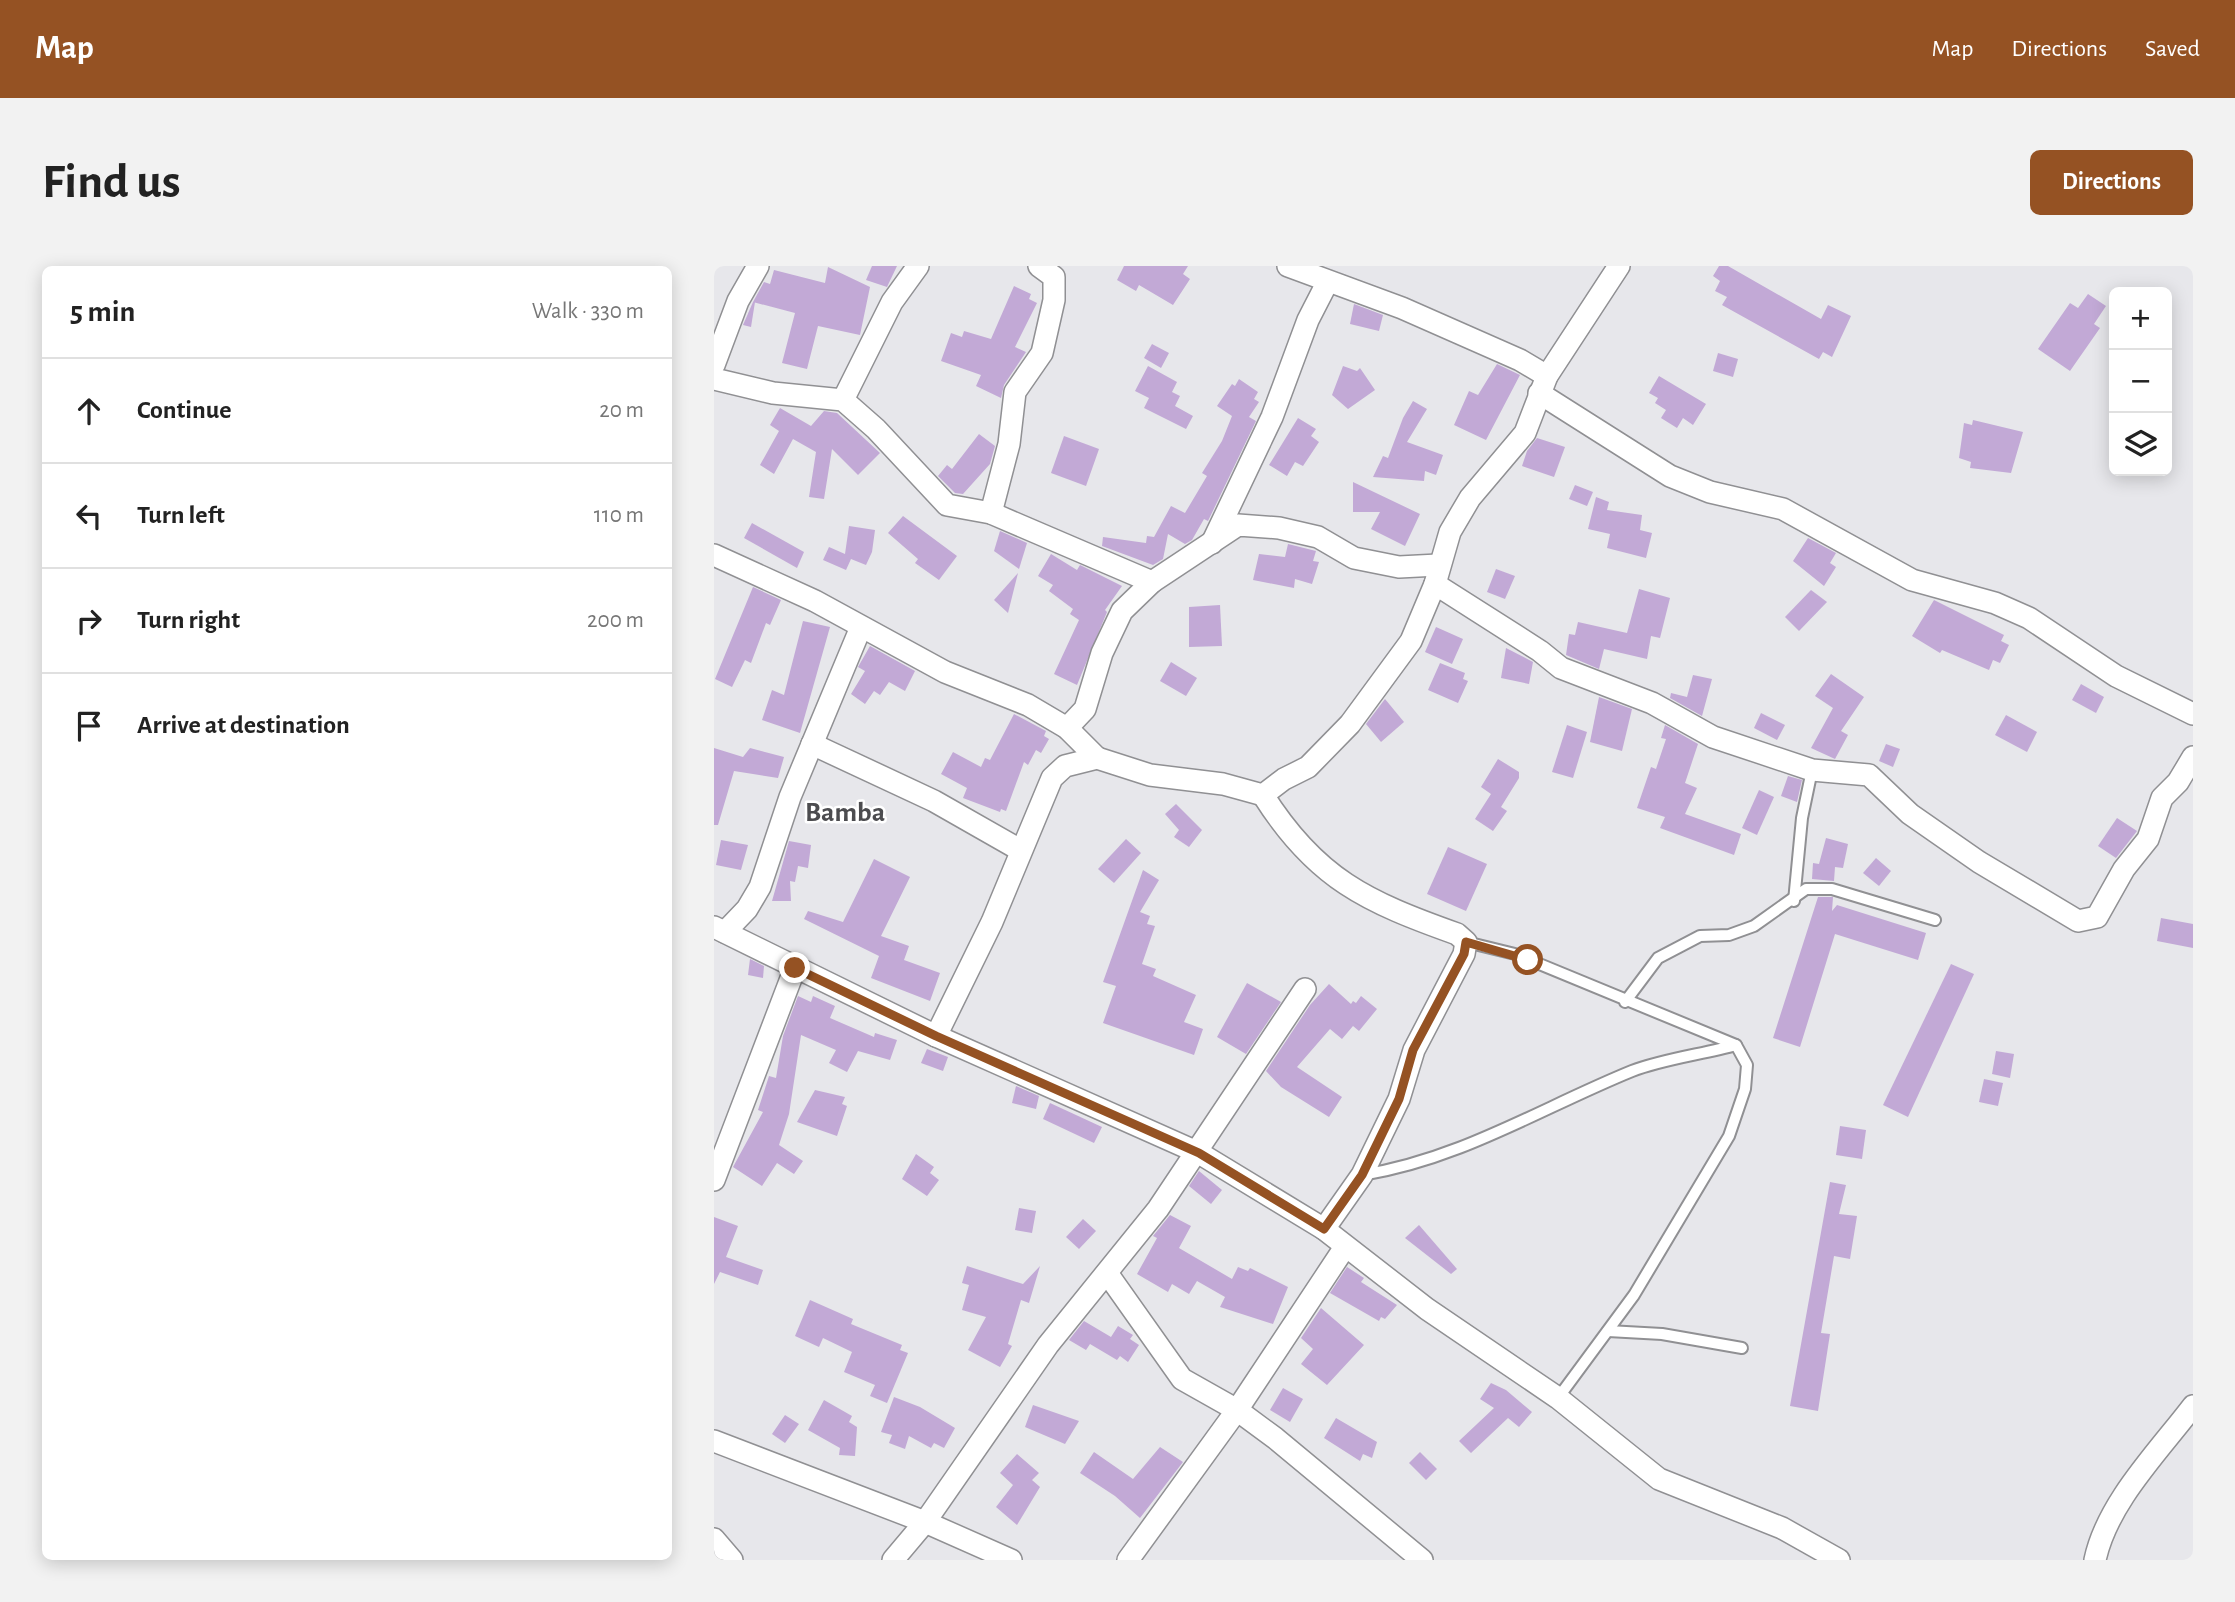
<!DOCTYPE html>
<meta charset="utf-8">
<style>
:root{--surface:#fff;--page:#f2f2f2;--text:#222;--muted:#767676;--line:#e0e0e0;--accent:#955223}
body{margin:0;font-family:"Alegreya Sans",sans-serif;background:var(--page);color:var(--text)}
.controls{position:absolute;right:21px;top:21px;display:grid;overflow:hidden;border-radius:10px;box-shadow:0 4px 18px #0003}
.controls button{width:63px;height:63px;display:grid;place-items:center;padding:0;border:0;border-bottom:2px solid var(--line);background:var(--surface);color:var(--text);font:35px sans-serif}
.stop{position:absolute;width:21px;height:21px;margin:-16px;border:5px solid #955223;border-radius:50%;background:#fff}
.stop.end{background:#955223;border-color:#fff;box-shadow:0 2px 7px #0008}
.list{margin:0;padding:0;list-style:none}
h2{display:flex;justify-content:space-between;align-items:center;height:91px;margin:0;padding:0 28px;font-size:30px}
h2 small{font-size:23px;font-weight:400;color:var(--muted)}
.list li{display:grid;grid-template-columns:46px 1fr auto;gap:21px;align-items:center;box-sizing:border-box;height:105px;padding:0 28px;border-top:2px solid var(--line)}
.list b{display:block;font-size:26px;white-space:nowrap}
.list em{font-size:23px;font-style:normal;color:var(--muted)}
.icon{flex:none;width:38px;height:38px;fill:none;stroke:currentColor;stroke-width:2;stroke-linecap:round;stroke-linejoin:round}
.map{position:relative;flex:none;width:1479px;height:1294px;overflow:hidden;border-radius:10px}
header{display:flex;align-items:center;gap:42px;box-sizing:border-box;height:98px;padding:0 35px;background:var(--accent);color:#fff}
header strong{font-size:33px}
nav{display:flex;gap:38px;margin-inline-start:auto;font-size:24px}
.intro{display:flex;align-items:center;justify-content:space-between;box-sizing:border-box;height:168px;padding:0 42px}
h1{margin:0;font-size:49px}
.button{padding:18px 32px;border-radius:10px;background:var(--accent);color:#fff;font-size:24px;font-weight:700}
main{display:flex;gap:42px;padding:0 42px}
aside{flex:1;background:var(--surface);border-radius:10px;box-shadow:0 4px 18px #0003}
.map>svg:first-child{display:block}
</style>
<header>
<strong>Map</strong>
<nav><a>Map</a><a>Directions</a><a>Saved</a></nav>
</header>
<div class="intro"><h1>Find us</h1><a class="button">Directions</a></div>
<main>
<aside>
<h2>5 min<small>Walk · 330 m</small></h2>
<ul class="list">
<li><svg class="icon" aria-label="ahead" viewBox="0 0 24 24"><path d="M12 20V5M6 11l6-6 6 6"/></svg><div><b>Continue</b></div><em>20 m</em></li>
<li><svg class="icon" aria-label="left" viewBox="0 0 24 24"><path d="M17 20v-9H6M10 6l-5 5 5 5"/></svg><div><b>Turn left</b></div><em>110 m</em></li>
<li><svg class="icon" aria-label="right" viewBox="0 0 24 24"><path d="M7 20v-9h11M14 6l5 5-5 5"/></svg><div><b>Turn right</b></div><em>200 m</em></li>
<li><svg class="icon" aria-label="arrive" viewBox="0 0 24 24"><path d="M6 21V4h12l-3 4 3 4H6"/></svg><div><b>Arrive at destination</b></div></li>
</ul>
</aside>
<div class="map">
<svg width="1479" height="1294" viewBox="0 0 1479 1294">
<rect width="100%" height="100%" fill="#e7e7eb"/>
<!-- building -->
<g fill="#c2a9d6">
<polygon points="158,0 183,0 173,21 152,14"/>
<polygon points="410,0 474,0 469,8 476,13 459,39 425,19 422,25 403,14"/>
<polygon points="1005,0 1014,0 1107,53 1114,39 1137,50 1118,91 1109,86 1105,93 1008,39 1013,31 1001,25 1006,15 999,10"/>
<polygon points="114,1 156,21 146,69 104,60 93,103 68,97 81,47 39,36 50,16 56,18 60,4 111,17"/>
<polygon points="300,20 317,28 315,33 323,37 301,81 312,86 290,119 287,132 262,120 267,109 227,95 237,67 248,71 250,65 277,73"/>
<polygon points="1374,28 1392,40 1380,58 1386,62 1356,105 1324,83 1356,37 1364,42"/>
<polygon points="39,36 41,36 37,61 29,59"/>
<polygon points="640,38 669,49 665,65 636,58"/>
<polygon points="438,78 455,87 447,102 430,92"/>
<polygon points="1004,87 1024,93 1019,111 999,105"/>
<polygon points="783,98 806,109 772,174 740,159 755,125 764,129"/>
<polygon points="434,100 463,116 458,126 466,130 461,140 479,150 472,163 430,142 435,132 421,125"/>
<polygon points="629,100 643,105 646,102 661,124 634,143 618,129"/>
<polygon points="945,110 992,138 979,159 969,152 963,162 947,152 952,144 941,137 944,132 935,127"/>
<polygon points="525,113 544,126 540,133 545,136 535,151 542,155 494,255 490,253 478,274 471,278 454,268 449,293 439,299 388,280 389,271 432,277 433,270 440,271 457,240 471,247 493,210 488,207 508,175 518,150 503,140 518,118 521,120"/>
<polygon points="699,135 713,143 693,176 729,189 722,209 711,205 710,215 659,211 669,190 674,192 689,152"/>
<polygon points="66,142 97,160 110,145 123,147 166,187 144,209 118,183 110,233 95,231 102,186 79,173 60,208 46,199 65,165 56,159"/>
<polygon points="584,152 602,163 597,170 605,176 589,200 581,196 573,210 555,199"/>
<polygon points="1259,154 1309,166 1297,207 1256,202 1257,196 1245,192 1250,157 1258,159"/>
<polygon points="265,168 281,180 276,198 249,228 241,227 224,210 233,199 238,203"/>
<polygon points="350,170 385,183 372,220 337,207"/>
<polygon points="823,172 851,181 840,211 808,200 813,185"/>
<polygon points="639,216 706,248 691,280 657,263 666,246 639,246"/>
<polygon points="861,219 879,226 873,240 855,233"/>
<polygon points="882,231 895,236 893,244 928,249 926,264 938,267 932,292 893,282 896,268 874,263"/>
<polygon points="189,250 243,290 225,314 201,297 204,293 174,267"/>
<polygon points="38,257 90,286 83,302 30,272"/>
<polygon points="135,260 161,264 158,286 152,299 137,293 132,304 109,294 115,281 131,288"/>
<polygon points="286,265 313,277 305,303 280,285"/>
<polygon points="1094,272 1122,287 1116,297 1122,301 1110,320 1079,295"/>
<polygon points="574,278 602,285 599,295 605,296 598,318 581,313 580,322 539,314 545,288 571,291"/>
<polygon points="337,288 363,304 366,299 408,320 391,344 393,346 363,419 340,408 365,354 356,348 359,343 335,325 339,319 324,310"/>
<polygon points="782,303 801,310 791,333 773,326"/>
<polygon points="304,307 294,347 280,334"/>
<polygon points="39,321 67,334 56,359 52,357 37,397 31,394 18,421 1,413"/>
<polygon points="925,323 956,332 946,372 937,370 933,393 890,383 885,403 852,389 855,368 861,369 864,356 913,367"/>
<polygon points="1097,324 1113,336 1085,365 1071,351"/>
<polygon points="1220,334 1290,369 1287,375 1295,379 1286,397 1279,394 1275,404 1228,384 1226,387 1198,370"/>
<polygon points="506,339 508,380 475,381 475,341"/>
<polygon points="89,355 116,361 86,467 48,454 58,424 70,429"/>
<polygon points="722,361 749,373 738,398 711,386"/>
<polygon points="156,380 201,405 191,425 175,416 166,429 160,425 151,438 137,428 151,405 144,401"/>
<polygon points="792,382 819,396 815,418 787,412"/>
<polygon points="457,396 483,412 472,430 446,415"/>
<polygon points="726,397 751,407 749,413 754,415 744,437 714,424"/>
<polygon points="1117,408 1150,431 1127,465 1134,469 1121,493 1097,482 1119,442 1101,430"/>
<polygon points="979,409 998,413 988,450 956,432 957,427 973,431"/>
<polygon points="1367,418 1390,431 1382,447 1358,434"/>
<polygon points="885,431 918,443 908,485 876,476"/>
<polygon points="671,433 690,456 667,476 652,458"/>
<polygon points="1047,447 1071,459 1063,474 1040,462"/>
<polygon points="300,448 332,465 330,470 335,473 327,487 322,484 314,499 310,496 292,545 287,543 286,546 249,532 253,522 227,508 239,486 267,501 271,492 276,494"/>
<polygon points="1292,449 1323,466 1313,486 1281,469"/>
<polygon points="853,459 873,466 859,512 838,506"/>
<polygon points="951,459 984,478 971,517 983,522 971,548 1027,568 1020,589 946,562 951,551 923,542 937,501 942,503 952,473 947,472"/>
<polygon points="1172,478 1186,483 1179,501 1165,495"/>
<polygon points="0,482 29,491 36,482 70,491 64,512 20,505 4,559 0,559"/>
<polygon points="784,493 805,506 805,512 787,541 793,545 779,565 761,553 777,528 767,521"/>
<polygon points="1074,510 1088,514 1083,536 1067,530"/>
<polygon points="1045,524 1060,531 1043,569 1028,562"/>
<polygon points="462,538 488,564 475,581 460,571 465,564 451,548"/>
<polygon points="1403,552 1423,565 1402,592 1384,580"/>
<polygon points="1112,572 1134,578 1129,602 1121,601 1120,615 1098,613 1099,597 1105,598"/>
<polygon points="412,573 427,587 400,617 384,603"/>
<polygon points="7,574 34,579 27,604 2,599"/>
<polygon points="75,575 97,579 94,602 84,600 81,616 76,615 77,635 58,635"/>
<polygon points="734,581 773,598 752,645 713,628"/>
<polygon points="1162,592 1177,605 1165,620 1149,607"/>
<polygon points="160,593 196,611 167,670 195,680 190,694 226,707 216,735 157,712 165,690 90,653 94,645 129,656"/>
<polygon points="429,604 445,614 426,646 436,650 433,658 441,660 428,698 442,703 439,710 482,729 470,756 489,763 480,789 389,757 402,720 389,716"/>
<polygon points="1104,631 1119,631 1118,645 1123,639 1212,667 1204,694 1121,668 1086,781 1059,772"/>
<polygon points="1447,652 1479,658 1479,682 1443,675"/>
<polygon points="36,693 50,700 49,712 34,709"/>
<polygon points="1237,698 1260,708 1194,851 1169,839"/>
<polygon points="533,717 567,736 532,788 503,771"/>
<polygon points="615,718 637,738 639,735 642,737 647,730 663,743 645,765 639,760 628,773 616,763 583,801 628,831 615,851 567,821 552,805 596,739"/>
<polygon points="84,730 97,736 99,730 121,740 116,752 160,771 161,767 183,774 176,794 144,785 133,806 115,797 122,784 87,769 75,848 65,879 89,895 80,908 63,897 48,920 19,901 49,846 44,844 55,810 62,812 69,770"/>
<polygon points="213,783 234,791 229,805 207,797"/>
<polygon points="1282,785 1300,788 1296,812 1278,808"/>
<polygon points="1270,813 1289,817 1284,840 1265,836"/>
<polygon points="302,820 325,830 322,843 298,837"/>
<polygon points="101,824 131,831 128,838 133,840 123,870 83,856"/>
<polygon points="336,837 388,861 380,877 329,853"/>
<polygon points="1126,860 1152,864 1148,893 1122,889"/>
<polygon points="202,888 220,901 216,907 225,914 213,930 188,913"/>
<polygon points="485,905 508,924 497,938 475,920"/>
<polygon points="1116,916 1132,919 1125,948 1143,950 1136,993 1120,990 1107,1067 1116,1068 1104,1145 1076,1140"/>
<polygon points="305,942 322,945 318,967 301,964"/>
<polygon points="456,949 477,960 465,982 518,1013 524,1001 534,1005 536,1002 574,1021 559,1058 506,1041 511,1031 483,1015 475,1028 458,1018 454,1026 423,1008 443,972 439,970"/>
<polygon points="0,951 24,960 12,991 49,1004 44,1019 6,1006 0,1018"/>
<polygon points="369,953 382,965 365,983 352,971"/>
<polygon points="705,959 743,1003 737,1008 691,972"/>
<polygon points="253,1000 309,1018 326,1000 315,1037 307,1034 294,1078 298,1080 286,1101 254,1084 272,1051 248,1044 255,1019 248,1017"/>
<polygon points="633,1001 650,1012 647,1016 683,1039 671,1053 667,1051 665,1055 616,1027"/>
<polygon points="96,1034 139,1053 137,1058 188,1079 186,1084 194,1087 173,1137 156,1130 161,1119 130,1106 138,1086 109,1072 105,1081 81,1070"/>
<polygon points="607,1042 650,1079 613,1119 587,1098 599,1083 587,1072"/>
<polygon points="370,1055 397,1071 404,1060 419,1069 416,1073 425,1079 414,1096 406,1090 403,1094 376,1078 372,1084 355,1074"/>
<polygon points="777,1117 792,1124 818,1146 805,1161 794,1152 757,1187 745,1175 780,1142 766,1133"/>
<polygon points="569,1122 589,1133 576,1156 556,1144"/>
<polygon points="180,1131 206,1141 241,1162 230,1182 220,1177 217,1182 195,1170 191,1183 175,1177 178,1169 167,1166"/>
<polygon points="110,1134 138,1150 135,1156 143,1161 141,1190 125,1189 126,1182 94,1164"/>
<polygon points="319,1139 365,1155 351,1178 311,1161"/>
<polygon points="71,1149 85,1158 71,1177 58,1168"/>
<polygon points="622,1152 663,1176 658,1192 649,1188 646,1195 610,1172"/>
<polygon points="446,1181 469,1196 426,1252 401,1230 366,1207 380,1186 419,1213"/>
<polygon points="706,1186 723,1203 712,1214 695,1197"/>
<polygon points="303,1188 325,1207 318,1214 326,1221 303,1259 282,1241 299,1219 286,1207"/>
</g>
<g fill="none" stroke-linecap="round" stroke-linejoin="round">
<defs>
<g id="service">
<polyline points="1080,635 1088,552 1098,504"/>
<polyline points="752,676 801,688 1022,779 1033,799 1031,823 1015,870 920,1029 844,1132"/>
<polyline points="911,736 944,692 986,670 1015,669 1040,660 1092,623 1118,623 1221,654"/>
<path d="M648 909C747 893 827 842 918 805 949 793 990 788 1022 779"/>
<polyline points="894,1065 948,1068 1028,1082"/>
</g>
<g id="minor">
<polyline points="574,0 688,42 806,94 833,110"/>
<polyline points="0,99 24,35 44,0"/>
<polyline points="0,113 59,127 129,134 162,163 233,239 277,247 438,316"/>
<polyline points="825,127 956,210 996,226 1069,243 1198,314 1281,337 1315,352 1402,410 1479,448"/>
<polyline points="129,134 178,36 204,0"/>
<polyline points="277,247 295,178 301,126 328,87 340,34 340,11 325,0"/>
<polyline points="498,277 558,151 594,54 613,17"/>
<polyline points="0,289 101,335 231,406 314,439 353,462 383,492"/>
<polyline points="721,318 826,385 847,402 938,437 999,471 1098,504 1155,509 1196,548 1265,596 1364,655 1383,651 1410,603 1434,573 1448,532 1464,516 1479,491"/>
<polyline points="353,462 371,443 388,387 408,345 438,316 524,259 565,262 604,271 640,292 685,301 724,299"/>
<polyline points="98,478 220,535 306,584"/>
<path d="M549 529C602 613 653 636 743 668L752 676 750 688 700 784 685 833 648 909 610 963"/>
<polyline points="0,661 222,770 485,887 610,963 713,1043 844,1132 945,1213 1068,1262 1125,1294"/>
<polyline points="11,666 33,643 46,621 76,531 147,361"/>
<polyline points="222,770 278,656 338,512 351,500 383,492 436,509 509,518 549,529 570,513 594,501 636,458 697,375 721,318 736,266 756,232 811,167 833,110 905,0"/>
<polyline points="0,914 81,702"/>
<polyline points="393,1007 468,1113 523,1144 561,1172 708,1294"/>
<polyline points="0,1175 211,1256 297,1294"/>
<polyline points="0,1273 18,1294"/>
<polyline points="179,1294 211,1256 334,1079 444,943 591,723"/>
<polyline points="414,1294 523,1144 631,981"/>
<path d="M1381 1294C1393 1237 1444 1186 1479 1140"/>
</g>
</defs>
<!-- service casing -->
<use href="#service" stroke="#909093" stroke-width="14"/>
<!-- minor casing -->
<use href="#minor" stroke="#909093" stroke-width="24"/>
<!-- service -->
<use href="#service" stroke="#fff" stroke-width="10"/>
<!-- minor -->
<use href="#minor" stroke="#fff" stroke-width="21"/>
</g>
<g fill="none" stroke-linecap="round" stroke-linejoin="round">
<!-- route -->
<polyline stroke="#955223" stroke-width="9" points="81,702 222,770 485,887 610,963 648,909 685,833 699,784 750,688 752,676 814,694"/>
</g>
<g text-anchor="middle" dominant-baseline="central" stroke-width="5" stroke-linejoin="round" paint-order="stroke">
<!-- quarter labels -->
<g font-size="28" font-weight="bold" fill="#4c4c4f" stroke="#fff">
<text x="131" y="547">Bamba</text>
</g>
</g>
</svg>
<div class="controls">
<button>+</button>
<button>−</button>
<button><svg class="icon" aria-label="layers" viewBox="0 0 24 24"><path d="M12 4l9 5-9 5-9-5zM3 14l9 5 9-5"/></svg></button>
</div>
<div class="stop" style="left:814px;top:694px"></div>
<div class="stop end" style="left:81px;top:702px"></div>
</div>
</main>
